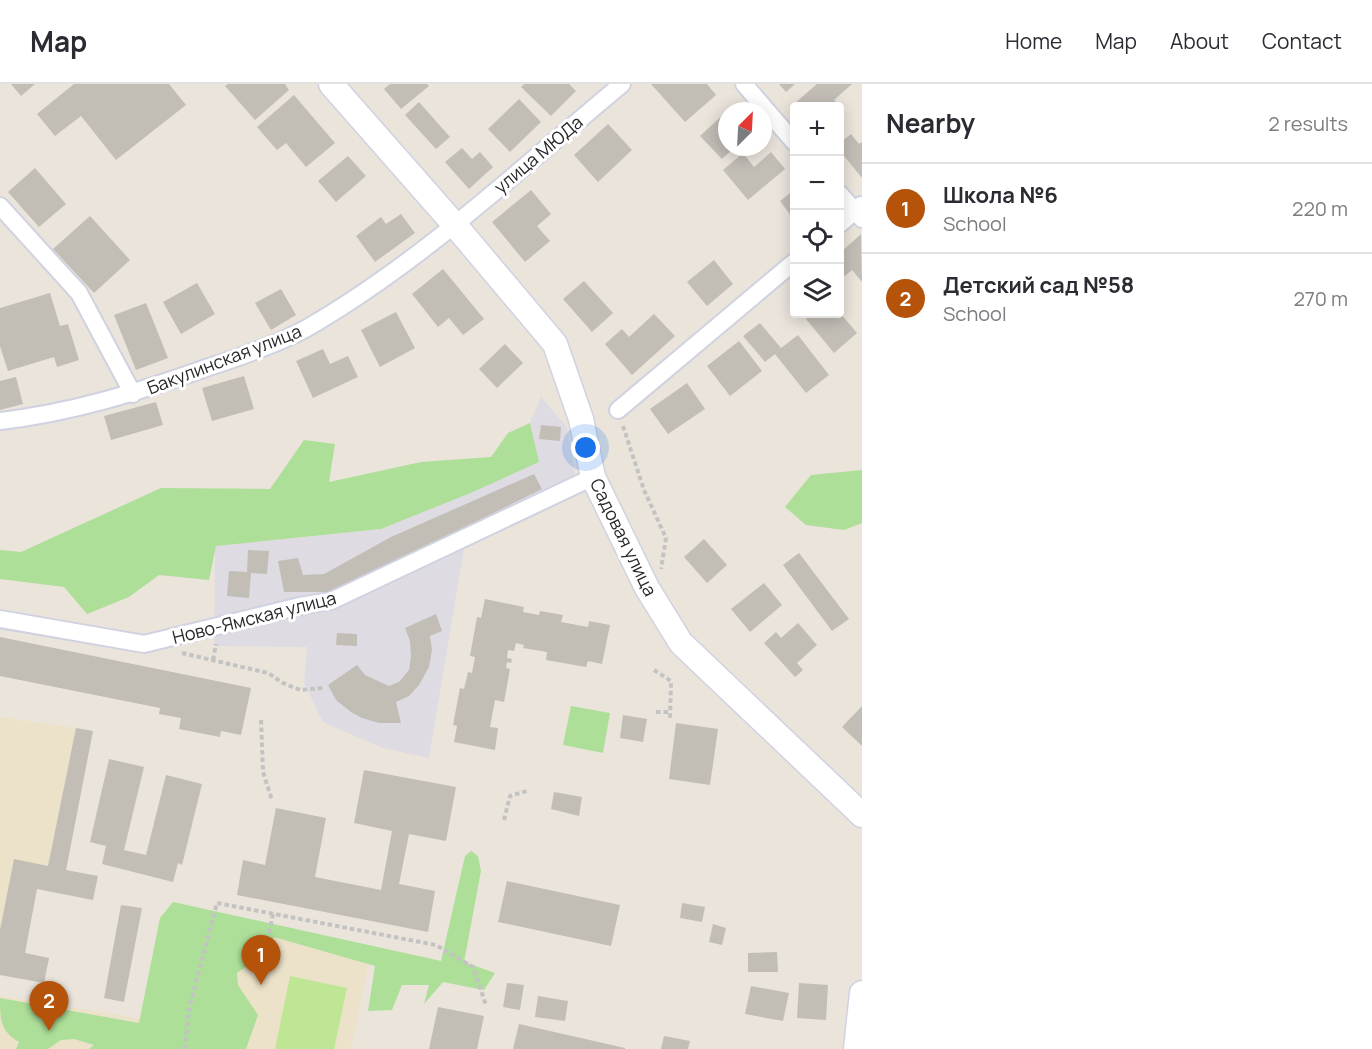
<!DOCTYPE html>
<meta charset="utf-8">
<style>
:root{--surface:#fff;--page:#f2f2f3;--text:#2b2b33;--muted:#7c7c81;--line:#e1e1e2;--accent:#b45309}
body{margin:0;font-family:Manrope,sans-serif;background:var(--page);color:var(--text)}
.controls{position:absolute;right:18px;top:18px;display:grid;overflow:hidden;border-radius:6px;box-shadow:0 3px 15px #0003}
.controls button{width:54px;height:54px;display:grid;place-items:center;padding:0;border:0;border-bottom:2px solid var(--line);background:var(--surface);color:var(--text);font:30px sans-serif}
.compass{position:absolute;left:718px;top:18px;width:54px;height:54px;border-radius:50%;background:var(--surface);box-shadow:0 3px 15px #0003;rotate:24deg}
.you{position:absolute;left:586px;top:364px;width:21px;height:21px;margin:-15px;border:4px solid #fff;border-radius:50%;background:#1a73e8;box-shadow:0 0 0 9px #1a73e833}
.badge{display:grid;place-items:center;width:39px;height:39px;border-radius:50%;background:var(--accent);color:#fff;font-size:20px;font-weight:700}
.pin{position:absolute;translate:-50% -50px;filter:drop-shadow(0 2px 3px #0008)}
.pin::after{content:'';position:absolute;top:32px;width:21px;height:18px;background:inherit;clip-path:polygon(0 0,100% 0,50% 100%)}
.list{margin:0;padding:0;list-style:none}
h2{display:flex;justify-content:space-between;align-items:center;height:78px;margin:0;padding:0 24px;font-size:26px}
h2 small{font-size:20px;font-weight:400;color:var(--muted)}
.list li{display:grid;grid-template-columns:39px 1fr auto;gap:18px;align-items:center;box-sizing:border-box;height:90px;padding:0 24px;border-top:2px solid var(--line)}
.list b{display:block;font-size:22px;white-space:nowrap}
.list p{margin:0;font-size:20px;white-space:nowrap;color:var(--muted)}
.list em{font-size:20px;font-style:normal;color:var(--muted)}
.icon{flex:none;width:33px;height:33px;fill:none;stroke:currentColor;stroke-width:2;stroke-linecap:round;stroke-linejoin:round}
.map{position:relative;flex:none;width:862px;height:965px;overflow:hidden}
header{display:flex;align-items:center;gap:36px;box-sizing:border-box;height:84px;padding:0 30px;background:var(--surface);border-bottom:2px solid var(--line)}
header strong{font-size:28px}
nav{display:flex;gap:33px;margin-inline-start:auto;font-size:21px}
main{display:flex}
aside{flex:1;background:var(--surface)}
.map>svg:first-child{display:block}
</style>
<header>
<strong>Map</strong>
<nav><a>Home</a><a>Map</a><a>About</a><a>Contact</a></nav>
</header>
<main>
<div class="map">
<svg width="862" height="965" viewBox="0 0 862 965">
<rect width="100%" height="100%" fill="#eae4db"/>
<!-- industrial -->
<polygon fill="#dedbe3" points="541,313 567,343 578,411 464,465 429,674 383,664 323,638 304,599 307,563 214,562 215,462 381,445 473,408 538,378 530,339"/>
<!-- education -->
<g fill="#ece2ca">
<polygon points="0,633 76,644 48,782 14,776 0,846"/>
<polygon points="172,827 370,873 351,965 0,965 0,912 150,936"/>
</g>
<!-- green -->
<g fill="#addf99">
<polygon points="530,339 539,378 473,408 381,445 216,462 209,496 159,491 129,513 87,530 64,503 0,495 0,466 21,468 161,404 270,405 304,356 335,360 329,398 421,378 491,373 508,349"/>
<polygon points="862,386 862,439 844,446 806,441 785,423 811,391"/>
<polygon points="571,622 610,629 603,669 563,661"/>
<path d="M471 767 478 772 481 787 464 878 495 889 484 906 443 898 424 920 429 901H402L392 926 368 927 375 882 274 853 263 871 237 889 238 901 258 931 246 965H89L94 961 74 955 61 956 48 965H16L19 958C0 947 0 935 0 914L139 939 160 834 173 818 441 877 465 772Z"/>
</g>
<!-- pitch -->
<polygon fill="#bfe695" points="290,892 347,904 334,965 275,965"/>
<!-- building -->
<g fill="#c2beb6">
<polygon points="11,0 35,0 21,12"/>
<polygon points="74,0 169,0 186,21 116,76 81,32 55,52 37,30"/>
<polygon points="228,0 285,0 289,6 255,36 225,2"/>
<polygon points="390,0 427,0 429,2 401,25 384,5"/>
<polygon points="524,0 569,0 576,7 551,32 521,3"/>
<polygon points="651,0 707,0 716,11 685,38"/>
<polygon points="779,0 795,0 786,8"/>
<polygon points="817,0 852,0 834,16 839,22 798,22 795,19"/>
<polygon points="294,11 335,59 306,83 286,59 277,66 257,43"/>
<polygon points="519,15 541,38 510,68 488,45"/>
<polygon points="419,18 450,53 436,65 405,31"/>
<polygon points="727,27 727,63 735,63 722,75 700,52"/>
<polygon points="608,40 632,66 598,98 574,71"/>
<polygon points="851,50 859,60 862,58 862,94 840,67 840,59"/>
<polygon points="462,64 472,75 480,68 493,83 469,105 445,78"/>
<polygon points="771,68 785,85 748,116 723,86 743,69 754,83"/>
<polygon points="348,72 366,92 336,118 318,97"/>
<polygon points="35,84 66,120 39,143 8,108"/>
<polygon points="531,106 551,130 537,142 550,157 525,178 492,138"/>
<polygon points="794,106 794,136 780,117"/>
<polygon points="401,130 415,149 375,178 356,152 381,133 386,140"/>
<polygon points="90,132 130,176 94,209 53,165"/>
<polygon points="861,150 862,198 852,186 840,196 840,169"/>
<polygon points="714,176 733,200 707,222 687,198"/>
<polygon points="443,185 484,235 463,251 449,234 438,243 412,210"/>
<polygon points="584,197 613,229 592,248 563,215"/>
<polygon points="197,199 215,230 181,250 163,218"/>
<polygon points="281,205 296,231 271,246 255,219"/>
<polygon points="50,209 60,242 68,240 79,276 57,283 54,273 8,287 0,262 0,224"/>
<polygon points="146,219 168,274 136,286 114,231"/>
<polygon points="396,228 415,264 380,283 361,246"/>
<polygon points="654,230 675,252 632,291 605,260 622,245 629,253"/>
<polygon points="812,230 841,230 857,249 834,269 806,235"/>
<polygon points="760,239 781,264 798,251 829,291 806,309 775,270 765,278 743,252"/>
<polygon points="739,257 762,287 730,312 707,282"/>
<polygon points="505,260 523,279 497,304 479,285"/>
<polygon points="323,265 330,280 348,272 358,293 313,314 296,277"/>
<polygon points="244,292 254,325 212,337 202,304"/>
<polygon points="16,293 23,320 0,326 0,297"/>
<polygon points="687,299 705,325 668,350 650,325"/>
<polygon points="156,318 163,341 111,356 104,332"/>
<polygon points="541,341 561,343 560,357 539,355"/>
<polygon points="534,390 542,405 334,508 284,508 278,477 298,474 303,491 324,490 391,453"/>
<polygon points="704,455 727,481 707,499 684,473"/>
<polygon points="248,466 269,467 267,490 251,489 249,514 227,512 229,487 247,488"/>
<polygon points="799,469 849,535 832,547 783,481"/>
<polygon points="764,499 782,521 750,548 731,525"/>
<polygon points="485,515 524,523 523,528 539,531 540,527 563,531 561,538 588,543 589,537 610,541 602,580 588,577 586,583 546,576 547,568 523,564 524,561 516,559 514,567 508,566 507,574 512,575 511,579 507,578 506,584 510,585 504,618 495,616 490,643 498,644 495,666 454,658 457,642 453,641 460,604 464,605 468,588 472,589 475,573 470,572 477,533 481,534"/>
<polygon points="436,530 442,547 430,552 432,566 429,583 419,601 409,612 396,618 401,639 379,639 362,634 351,628 336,616 328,601 357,581 365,591 389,602 399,598 409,586 411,573 410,557 405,544"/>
<polygon points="798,539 817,561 797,579 803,586 795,593 764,559 776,548 781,554"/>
<polygon points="337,549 357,550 357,562 336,561"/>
<polygon points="0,553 251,604 241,651 221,647 220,653 179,645 181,634 159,630 160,624 0,592"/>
<polygon points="862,622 862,662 842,643"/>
<polygon points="623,631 647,635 643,658 620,654"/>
<polygon points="676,639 718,645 710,701 669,695"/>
<polygon points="76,644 93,647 66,786 98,792 93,816 37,805 25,869 49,874 44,899 0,891 0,846 14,775 48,782"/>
<polygon points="109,675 144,683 124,766 146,771 166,691 202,700 182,781 178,779 173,798 102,780 106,762 90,758"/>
<polygon points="364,686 456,703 446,757 409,750 399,800 435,807 428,848 237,811 243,776 265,781 276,724 326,734 315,793 381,806 392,747 354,739"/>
<polygon points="554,708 582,713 579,732 551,725"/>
<polygon points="507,797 620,821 611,862 498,838"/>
<polygon points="682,819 705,823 702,838 680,834"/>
<polygon points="121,821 142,824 124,918 104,914"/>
<polygon points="713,840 726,844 722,861 709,858"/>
<polygon points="777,868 778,888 748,888 748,869"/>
<polygon points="507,899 524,901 520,926 503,923"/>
<polygon points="799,899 828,901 826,936 797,934"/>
<polygon points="751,902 789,909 783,937 745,930"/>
<polygon points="538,912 568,917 565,937 535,933"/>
<polygon points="438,923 484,932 477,965 429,965"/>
<polygon points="519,940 625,964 625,965 513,965"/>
<polygon points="664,952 690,957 688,965 661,965"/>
</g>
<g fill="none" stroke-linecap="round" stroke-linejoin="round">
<defs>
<g id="street">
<polyline points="744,0 794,58"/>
<polyline points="840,110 862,135"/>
<polyline points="0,122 79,209 133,310"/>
<polyline points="840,140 861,121"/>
<polyline points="618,326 794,178"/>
<path d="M0 337C71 329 138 308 206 284 237 274 278 260 307 244 420 179 521 84 622 0"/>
<polyline points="0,535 144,560 300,522 331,517 593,393"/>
</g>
<g id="secondary">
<polyline points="331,0 454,140 555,260 581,335 593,393 647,504 681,559 862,731"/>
<polyline points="856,965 862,909"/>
</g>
</defs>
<!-- street casing -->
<use href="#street" stroke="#d0d2e1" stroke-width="20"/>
<!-- secondary casing -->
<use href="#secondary" stroke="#d0d2e1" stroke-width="27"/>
<!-- path -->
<g stroke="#c3c3c3" stroke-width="4" stroke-dasharray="4.5 3" stroke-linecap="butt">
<polyline points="623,342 644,406 666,454 661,485"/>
<polyline points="182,569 268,589 283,599 300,606 323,604"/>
<polyline points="213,576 216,560"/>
<polyline points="654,586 671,597 670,635"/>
<polyline points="656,628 670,628"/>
<polyline points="261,636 263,688 272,716"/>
<polyline points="504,736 510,712 527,707"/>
<polyline points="269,849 273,830"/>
<polyline points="185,965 189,925 217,819 436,861 473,883 486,921"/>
</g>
<!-- street -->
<use href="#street" stroke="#fff" stroke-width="16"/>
<!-- secondary -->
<use href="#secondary" stroke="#fff" stroke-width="24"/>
</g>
<g text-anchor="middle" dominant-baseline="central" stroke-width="6" stroke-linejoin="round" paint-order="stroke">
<!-- street labels -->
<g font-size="18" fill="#282828" stroke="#fff">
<text transform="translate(538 70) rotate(-40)">улица МЮДа</text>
<text transform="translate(224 275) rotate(-21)">Бакулинская улица</text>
<text transform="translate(624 453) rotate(64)">Садовая улица</text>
<text transform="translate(254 533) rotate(-14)">Ново-Ямская улица</text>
</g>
</g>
</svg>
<div class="controls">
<button>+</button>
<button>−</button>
<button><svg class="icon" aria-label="locate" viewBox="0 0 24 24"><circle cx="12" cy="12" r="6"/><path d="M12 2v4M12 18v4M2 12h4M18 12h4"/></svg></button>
<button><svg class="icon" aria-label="layers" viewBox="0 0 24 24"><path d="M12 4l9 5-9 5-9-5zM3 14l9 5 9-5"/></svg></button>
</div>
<svg class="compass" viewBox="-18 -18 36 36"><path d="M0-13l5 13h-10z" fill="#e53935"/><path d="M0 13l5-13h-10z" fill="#7c7c81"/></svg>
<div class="you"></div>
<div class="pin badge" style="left:261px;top:901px">1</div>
<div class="pin badge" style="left:49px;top:947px">2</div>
</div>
<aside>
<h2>Nearby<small>2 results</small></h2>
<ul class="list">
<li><span class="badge">1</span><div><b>Школа №6</b><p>School</p></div><em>220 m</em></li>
<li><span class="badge">2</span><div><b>Детский сад №58</b><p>School</p></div><em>270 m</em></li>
</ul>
</aside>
</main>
